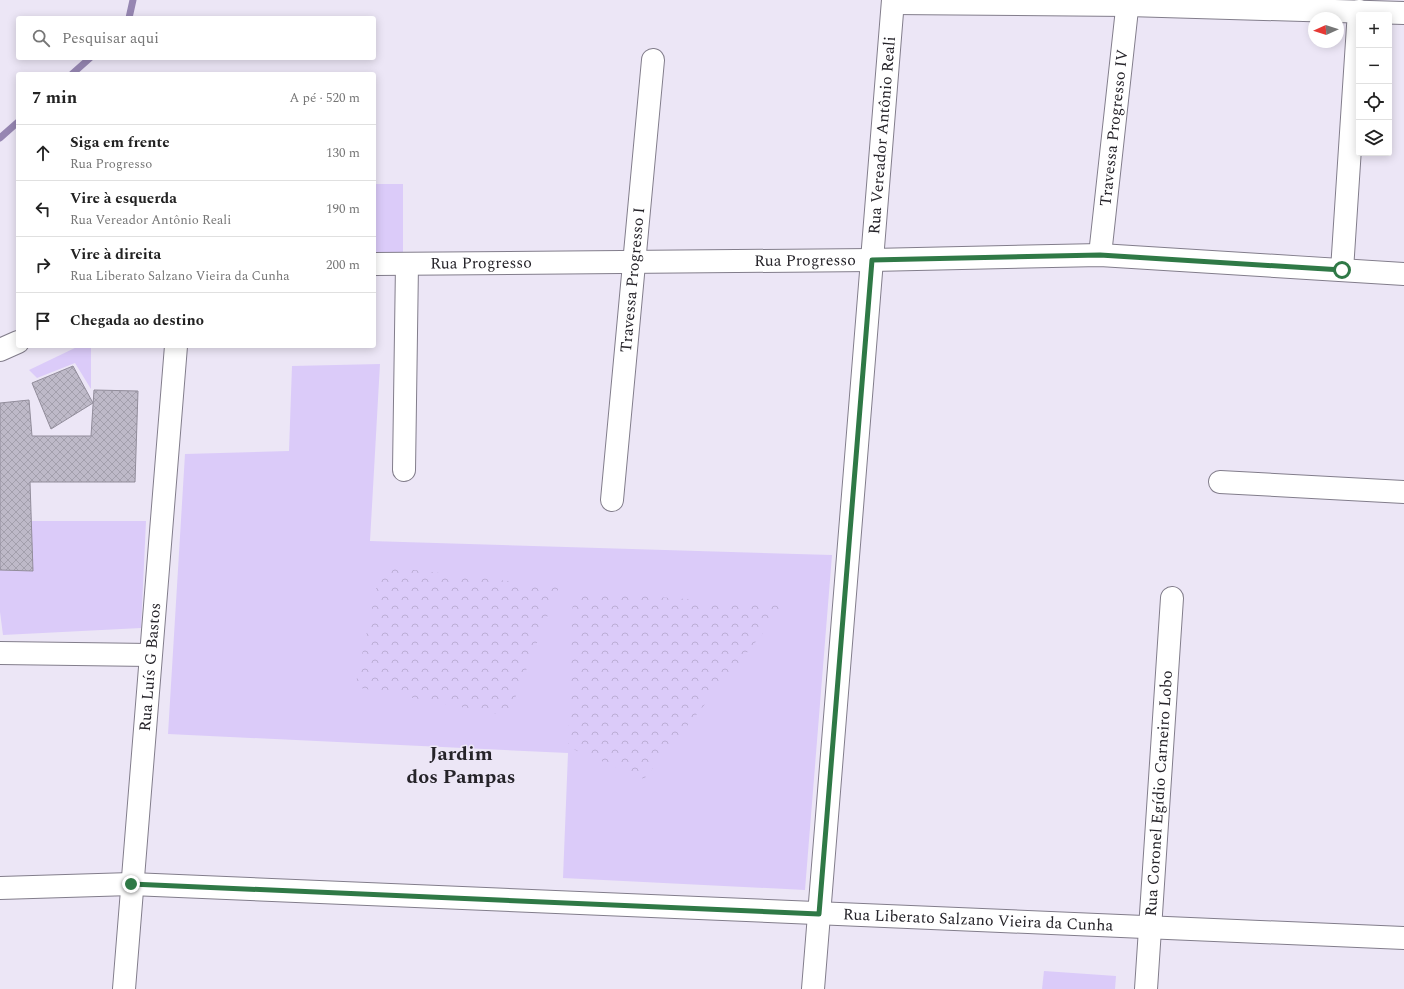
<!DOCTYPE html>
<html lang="pt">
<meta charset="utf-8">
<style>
:root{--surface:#fff;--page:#f2f2f2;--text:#222;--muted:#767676;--line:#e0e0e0}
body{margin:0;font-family:Spectral,serif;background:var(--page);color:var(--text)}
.controls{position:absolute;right:12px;top:12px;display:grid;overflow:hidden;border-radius:4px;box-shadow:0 2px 10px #0003}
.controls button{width:36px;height:36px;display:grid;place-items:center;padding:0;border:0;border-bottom:1px solid var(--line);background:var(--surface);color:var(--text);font:20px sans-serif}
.compass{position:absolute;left:1308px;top:12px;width:36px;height:36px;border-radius:50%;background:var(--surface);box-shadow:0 2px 10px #0003;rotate:267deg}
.stop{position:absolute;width:12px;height:12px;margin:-9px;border:3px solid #2f7946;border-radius:50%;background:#fff}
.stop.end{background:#2f7946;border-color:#fff;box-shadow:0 1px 4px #0008}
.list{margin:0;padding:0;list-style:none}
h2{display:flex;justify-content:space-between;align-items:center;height:52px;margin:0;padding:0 16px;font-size:17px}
h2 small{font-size:13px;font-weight:400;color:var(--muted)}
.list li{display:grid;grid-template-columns:26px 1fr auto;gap:12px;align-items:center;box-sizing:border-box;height:56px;padding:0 16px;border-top:1px solid var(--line)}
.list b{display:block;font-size:15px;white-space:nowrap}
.list p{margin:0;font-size:13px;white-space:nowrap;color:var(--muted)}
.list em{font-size:13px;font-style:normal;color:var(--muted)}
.icon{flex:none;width:22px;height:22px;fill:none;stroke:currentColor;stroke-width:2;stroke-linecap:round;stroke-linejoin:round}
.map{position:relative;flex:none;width:1404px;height:989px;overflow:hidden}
.search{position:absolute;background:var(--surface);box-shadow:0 2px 10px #0003;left:16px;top:16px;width:360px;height:44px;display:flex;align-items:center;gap:10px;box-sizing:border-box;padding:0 14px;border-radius:4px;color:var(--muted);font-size:15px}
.panel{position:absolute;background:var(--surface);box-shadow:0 2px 10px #0003;left:16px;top:72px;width:360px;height:276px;border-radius:4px}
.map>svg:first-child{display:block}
</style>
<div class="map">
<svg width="1404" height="989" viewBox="0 0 1404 989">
<defs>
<pattern id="forest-crowns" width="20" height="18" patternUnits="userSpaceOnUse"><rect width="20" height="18" fill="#dbcbf9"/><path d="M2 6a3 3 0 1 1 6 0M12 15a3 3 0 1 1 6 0" fill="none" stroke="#bcaed5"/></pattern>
<pattern id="building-cross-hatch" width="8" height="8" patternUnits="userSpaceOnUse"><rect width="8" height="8" fill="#beb9c8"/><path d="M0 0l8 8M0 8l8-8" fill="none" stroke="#a39fac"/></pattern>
</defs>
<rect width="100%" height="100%" fill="#ece6f6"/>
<!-- green -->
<g fill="#dbcbf9">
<polygon points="374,184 403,184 403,260 374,261"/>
<polygon points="79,346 91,346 91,389 75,363 37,378 29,370"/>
<polygon points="380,364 370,541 832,555 805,890 563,878 568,753 168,734 185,454 289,451 292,366"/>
<polygon points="31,521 146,521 141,628 3,635 0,612 0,570 32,571"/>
<polygon points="1044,971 1116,976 1115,989 1042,989"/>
</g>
<!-- forest -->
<g fill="url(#forest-crowns)">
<polygon points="381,566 559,587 508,716 355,687"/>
<polygon points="573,591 785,606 644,779 568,747"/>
</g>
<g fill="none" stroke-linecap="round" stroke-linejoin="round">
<!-- stream -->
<g stroke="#9686b2" stroke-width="7">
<polyline points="129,18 133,0"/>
<polyline points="72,74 90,58"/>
<polyline points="0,138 18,122"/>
</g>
</g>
<!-- building -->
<g fill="url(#building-cross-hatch)" stroke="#928d9b">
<polygon points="73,366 93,403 51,429 32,383"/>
<polygon points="94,390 138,391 135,482 30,482 33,571 0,570 0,403 29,400 32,436 91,436"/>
</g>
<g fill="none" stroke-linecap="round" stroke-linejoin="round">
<defs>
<g id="minor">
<polyline points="893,3 1128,5 1404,13"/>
<path id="s1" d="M1100 255 1128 0"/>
<path id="s2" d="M872 260 893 0"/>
<polyline points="1342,270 1359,11"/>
<polyline points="404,470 407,264"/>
<polyline points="1220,482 1404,492"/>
<path id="s3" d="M612 500 653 60"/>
<polyline points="0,653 150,655"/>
<path id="s4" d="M124 989 176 346"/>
<path id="s5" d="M1146 989 1172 598"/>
</g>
<g id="tertiary">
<path id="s6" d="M374 264 872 260 1100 255 1404 274"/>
<polyline points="0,350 18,342"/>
<path id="s7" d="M0 888 131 884 1404 938"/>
<polyline points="813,989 872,260"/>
</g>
</defs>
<!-- minor casing -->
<use href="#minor" stroke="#827d8b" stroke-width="24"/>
<!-- tertiary casing -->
<use href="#tertiary" stroke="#827d8b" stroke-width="24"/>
<!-- minor -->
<use href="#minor" stroke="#fff" stroke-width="22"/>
<!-- tertiary -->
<use href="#tertiary" stroke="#fff" stroke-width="22"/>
</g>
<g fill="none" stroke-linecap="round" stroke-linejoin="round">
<!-- route -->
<polyline stroke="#2f7946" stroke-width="5" points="131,884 819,914 872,260 1100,255 1342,270"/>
</g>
<g text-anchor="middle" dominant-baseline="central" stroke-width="3" stroke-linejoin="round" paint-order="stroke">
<!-- street labels -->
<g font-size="16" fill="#252329" stroke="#ece6f6">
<text stroke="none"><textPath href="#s1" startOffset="128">Travessa Progresso IV</textPath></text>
<text stroke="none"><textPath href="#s2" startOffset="125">Rua Vereador Antônio Reali</textPath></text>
<text stroke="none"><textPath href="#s6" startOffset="431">Rua Progresso</textPath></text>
<text stroke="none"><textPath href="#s6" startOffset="107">Rua Progresso</textPath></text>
<text stroke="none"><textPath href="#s3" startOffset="221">Travessa Progresso I</textPath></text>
<text stroke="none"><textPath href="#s4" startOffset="323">Rua Luís G Bastos</textPath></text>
<text stroke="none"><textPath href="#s5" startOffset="196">Rua Coronel Egídio Carneiro Lobo</textPath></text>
<text stroke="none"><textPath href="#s7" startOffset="979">Rua Liberato Salzano Vieira da Cunha</textPath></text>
</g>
<!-- district labels -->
<g font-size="20" font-weight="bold" fill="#252329" stroke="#ece6f6">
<text x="461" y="754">Jardim<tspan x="461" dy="23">dos Pampas</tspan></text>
</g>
</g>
</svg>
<div class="controls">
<button>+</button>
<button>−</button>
<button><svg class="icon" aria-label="locate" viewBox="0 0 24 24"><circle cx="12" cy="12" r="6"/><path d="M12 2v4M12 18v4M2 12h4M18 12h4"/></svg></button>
<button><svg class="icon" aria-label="layers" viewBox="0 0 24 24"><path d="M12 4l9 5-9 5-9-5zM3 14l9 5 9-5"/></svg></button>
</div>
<svg class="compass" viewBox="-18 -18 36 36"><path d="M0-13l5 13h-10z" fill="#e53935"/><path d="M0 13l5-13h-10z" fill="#767676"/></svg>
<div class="stop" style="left:1342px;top:270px"></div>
<div class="stop end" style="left:131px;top:884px"></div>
<div class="search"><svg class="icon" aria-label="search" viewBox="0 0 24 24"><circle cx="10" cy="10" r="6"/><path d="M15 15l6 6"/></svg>Pesquisar aqui</div>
<section class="panel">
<h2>7 min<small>A pé · 520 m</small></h2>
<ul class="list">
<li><svg class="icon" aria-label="ahead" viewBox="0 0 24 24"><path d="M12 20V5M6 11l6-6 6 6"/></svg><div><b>Siga em frente</b><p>Rua Progresso</p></div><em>130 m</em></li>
<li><svg class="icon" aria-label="left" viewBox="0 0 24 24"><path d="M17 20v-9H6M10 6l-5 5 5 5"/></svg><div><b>Vire à esquerda</b><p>Rua Vereador Antônio Reali</p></div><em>190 m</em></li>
<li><svg class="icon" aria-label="right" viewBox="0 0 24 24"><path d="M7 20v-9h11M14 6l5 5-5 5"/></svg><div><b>Vire à direita</b><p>Rua Liberato Salzano Vieira da Cunha</p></div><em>200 m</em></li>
<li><svg class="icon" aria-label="arrive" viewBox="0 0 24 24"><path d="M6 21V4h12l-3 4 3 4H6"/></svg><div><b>Chegada ao destino</b></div></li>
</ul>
</section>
</div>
